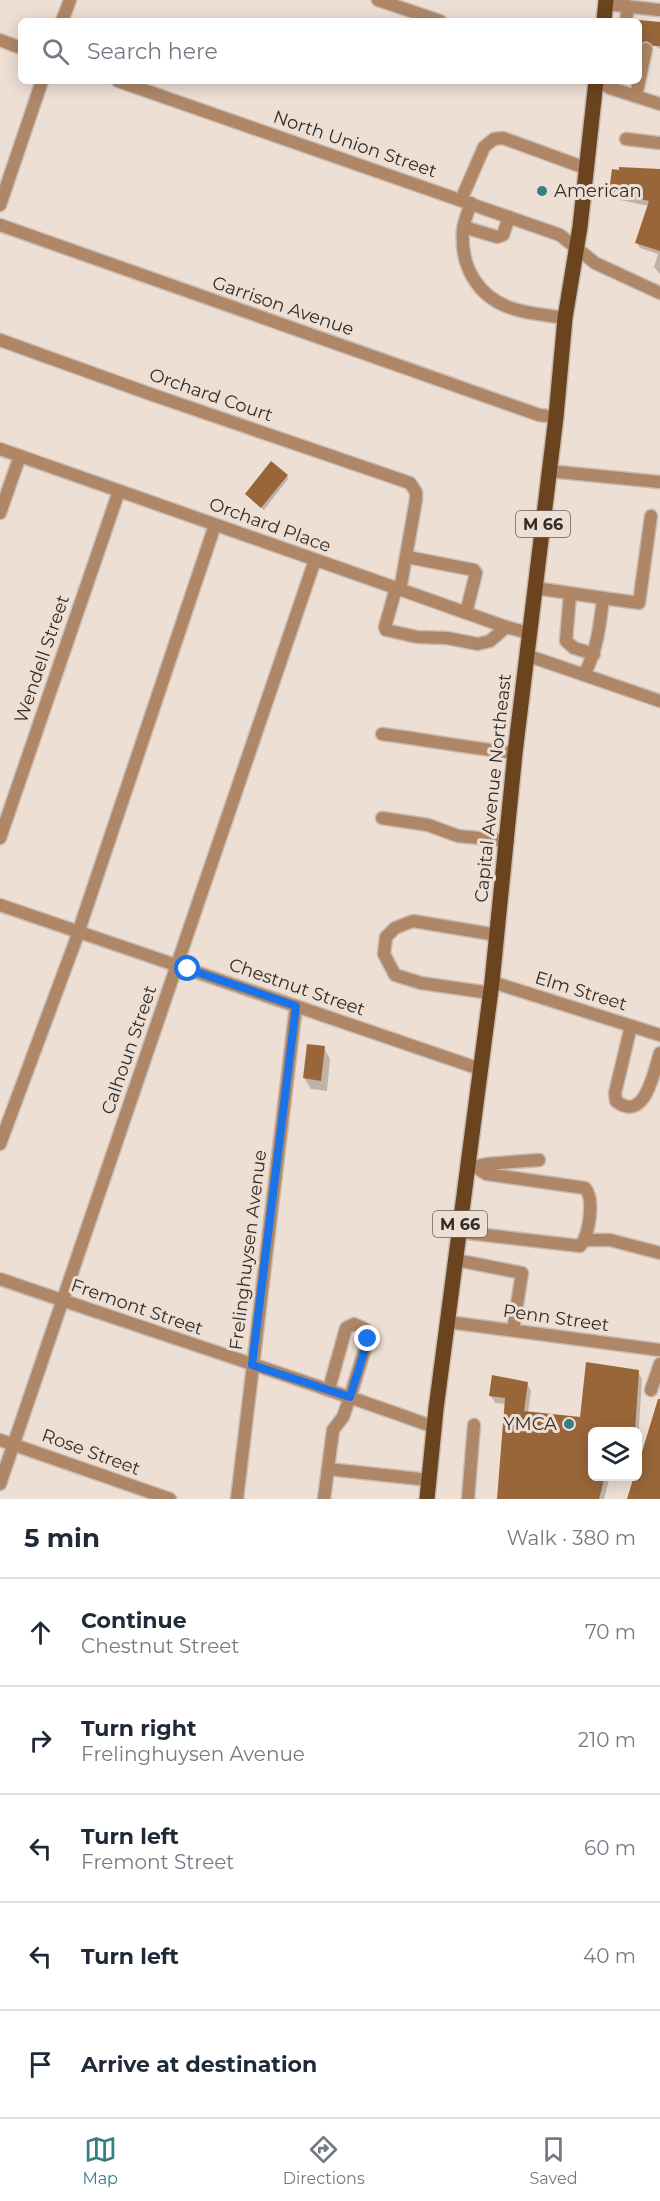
<!DOCTYPE html>
<meta charset="utf-8">
<style>
:root{--surface:#fff;--page:#f2f2f3;--text:#1f2937;--muted:#747a83;--line:#e0e1e3;--accent:#367e84}
body{margin:0;font-family:Montserrat,sans-serif;background:var(--page);color:var(--text)}
.controls{position:absolute;right:18px;bottom:18px;display:grid;overflow:hidden;border-radius:9px;box-shadow:0 3px 15px #0003}
.controls button{width:54px;height:54px;display:grid;place-items:center;padding:0;border:0;border-bottom:2px solid var(--line);background:var(--surface);color:var(--text);font:30px sans-serif}
.stop{position:absolute;width:18px;height:18px;margin:-14px;border:4px solid #1a73e8;border-radius:50%;background:#fff}
.stop.end{background:#1a73e8;border-color:#fff;box-shadow:0 2px 6px #0008}
.list{margin:0;padding:0;list-style:none}
h2{display:flex;justify-content:space-between;align-items:center;height:78px;margin:0;padding:0 24px;font-size:26px}
h2 small{font-size:20px;font-weight:400;color:var(--muted)}
.list li{display:grid;grid-template-columns:39px 1fr auto;gap:18px;align-items:center;box-sizing:border-box;height:108px;padding:0 24px;border-top:2px solid var(--line)}
.list b{display:block;font-size:22px;white-space:nowrap}
.list p{margin:0;font-size:20px;white-space:nowrap;color:var(--muted)}
.list em{font-size:20px;font-style:normal;color:var(--muted)}
.icon{flex:none;width:33px;height:33px;fill:none;stroke:currentColor;stroke-width:2;stroke-linecap:round;stroke-linejoin:round}
.map{position:relative;flex:none;width:660px;height:1499px;overflow:hidden}
.search{position:absolute;background:var(--surface);box-shadow:0 3px 15px #0003;left:18px;right:18px;top:18px;height:66px;display:flex;align-items:center;gap:15px;box-sizing:border-box;padding:0 21px;border-radius:9px;color:var(--muted);font-size:22px}
.sheet{height:618px;background:var(--surface)}
nav{display:flex;justify-content:space-around;align-items:center;box-sizing:border-box;height:84px;border-top:2px solid var(--line);background:var(--surface);font-size:16px;color:var(--muted)}
nav a{display:grid;justify-items:center;gap:3px}
nav .on{color:var(--accent)}
.map>svg:first-child{display:block}
</style>
<div class="map">
<svg width="660" height="1499" viewBox="0 0 660 1499">
<rect width="100%" height="100%" fill="#eedfd4"/>
<!-- shadow -->
<g fill="#0003">
<polygon points="639,21 660,23 660,49 650,43 639,46"/>
<polygon points="660,170 660,274 654,267 658,254 640,248 637,243 649,206 620,200 619,197 614,196 611,191"/>
<polygon points="287,476 288,479 264,510 246,494"/>
<polygon points="324,1048 330,1059 327,1091 311,1089 304,1078"/>
<polygon points="638,1372 642,1379 638,1442 638,1432 592,1432 592,1476 610,1476 604,1499 498,1499 506,1404 495,1403 491,1396 527,1383 531,1391 528,1413 582,1419"/>
</g>
<!-- building -->
<g fill="#99663a">
<polygon points="639,20 660,22 660,46 653,46 647,41 639,44"/>
<polygon points="619,167 660,169 660,251 635,243 649,201 616,194 616,192 609,191 612,169 619,170"/>
<polygon points="271,461 288,475 261,508 245,494"/>
<polygon points="307,1044 325,1046 321,1081 303,1078"/>
<polygon points="586,1362 639,1370 635,1431 592,1431 592,1476 605,1476 599,1499 497,1499 505,1398 489,1396 492,1375 528,1382 524,1411 580,1417"/>
<polygon points="658,1399 660,1399 660,1499 627,1499 634,1476 638,1476 638,1465"/>
</g>
<g fill="none" stroke-linecap="round" stroke-linejoin="round">
<defs>
<g id="minor">
<polyline points="378,0 440,21"/>
<polyline points="606,4 659,10"/>
<polyline points="62,21 70,0"/>
<polyline points="626,21 628,6"/>
<polyline points="0,40 21,48"/>
<polyline points="118,81 560,235 595,263 660,293"/>
<polyline points="600,81 610,88 660,104"/>
<polyline points="636,96 646,49"/>
<polyline points="626,139 660,143"/>
<polyline points="461,200 484,147 494,139 503,138 588,169"/>
<path d="M471 203C468 212 464 221 463 230 460 267 478 298 514 309 530 314 548 315 565 318"/>
<polyline points="0,205 42,81"/>
<polyline points="0,225 539,415 556,417"/>
<polyline points="464,227 497,237 503,235 509,217"/>
<polyline points="0,340 153,395 410,483 416,492 416,500 400,590"/>
<polyline points="0,449 396,588 506,627 529,633"/>
<polyline points="549,471 660,482"/>
<polyline points="0,513 20,456"/>
<polyline points="407,557 474,570 476,573 466,613"/>
<polyline points="396,588 385,627 386,630 417,637 447,638 478,644 490,641 506,627"/>
<path d="M535 588 603 598C600 626 597 650 584 675"/>
<polyline points="570,594 566,641 574,648 594,654"/>
<polyline points="603,598 639,603 651,516"/>
<polyline points="526,655 660,701"/>
<path d="M382 734C427 740 470 748 515 753"/>
<polyline points="382,818 428,825 458,836 508,841"/>
<polyline points="0,838 119,491"/>
<polyline points="0,905 480,1069"/>
<polyline points="492,982 660,1035"/>
<polyline points="490,993 421,983 395,975 384,954 386,937 395,928 413,921 497,935"/>
<path d="M631 1026 615 1093 616 1101C645 1124 654 1071 660 1053"/>
<polyline points="0,1144 74,945 215,525"/>
<polyline points="472,1167 486,1164 539,1160"/>
<path d="M459 1232 580 1246C589 1236 595 1199 585 1188L486 1174 475 1167"/>
<polyline points="585,1240 610,1240 660,1253"/>
<polyline points="456,1260 522,1273 513,1330"/>
<path d="M0 1279C145 1329 290 1375 434 1427"/>
<polyline points="448,1322 660,1350"/>
<polyline points="651,1390 660,1364"/>
<polyline points="0,1440 170,1499"/>
<polyline points="328,1469 429,1480"/>
<polyline points="0,1484 315,560"/>
<polyline points="237,1499 296,1006"/>
<polyline points="324,1499 333,1430 343,1417 350,1397 368,1339 365,1329 354,1324 346,1328 329,1389"/>
<polyline points="468,1499 474,1425"/>
</g>
<g id="major">
<polyline points="604,21 606,0"/>
<polyline points="427,1499 436,1409 492,982 515,753 556,417 565,318 580,227 596,81"/>
</g>
</defs>
<!-- minor casing -->
<use href="#minor" stroke="#c8bbb2" stroke-width="15"/>
<!-- major casing -->
<use href="#major" stroke="#c8bbb2" stroke-width="18"/>
<!-- minor -->
<use href="#minor" stroke="#af8767" stroke-width="12"/>
<!-- major -->
<use href="#major" stroke="#6b431e" stroke-width="15"/>
</g>
<g fill="none" stroke-linecap="round" stroke-linejoin="round">
<!-- route -->
<polyline stroke="#1a73e8" stroke-width="8" points="188,969 296,1006 252,1365 350,1397 368,1339"/>
</g>
<!-- markers -->
<g fill="#367e84" stroke="#eedfd4" stroke-width="2">
<circle cx="542" cy="191" r="6"/>
<circle cx="569" cy="1424" r="6"/>
</g>
<g text-anchor="middle" dominant-baseline="central" stroke-width="6" stroke-linejoin="round" paint-order="stroke">
<!-- shield labels -->
<g fill="#eedfd4" stroke="#6a625c" stroke-width="1.5">
<rect x="516" y="511" width="54" height="26" rx="4.5"/>
<rect x="433" y="1211" width="54" height="26" rx="4.5"/>
</g>
<g font-size="16" font-weight="bold" fill="#322d28">
<text x="543" y="524">M 66</text>
<text x="460" y="1224">M 66</text>
</g>
<!-- street labels -->
<g font-size="18" fill="#322d28" stroke="#eedfd4">
<text transform="translate(355 144) rotate(19)">North Union Street</text>
<text transform="translate(283 306) rotate(19)">Garrison Avenue</text>
<text transform="translate(211 395) rotate(19)">Orchard Court</text>
<text transform="translate(270 525) rotate(20)">Orchard Place</text>
<text transform="translate(42 659) rotate(-71)">Wendell Street</text>
<text transform="translate(493 788) rotate(-84)">Capital Avenue Northeast</text>
<text transform="translate(297 987) rotate(19)">Chestnut Street</text>
<text transform="translate(581 991) rotate(17)">Elm Street</text>
<text transform="translate(129 1050) rotate(-71)">Calhoun Street</text>
<text transform="translate(248 1250) rotate(-83)">Frelinghuysen Avenue</text>
<text transform="translate(137 1307) rotate(19)">Fremont Street</text>
<text transform="translate(556 1318) rotate(8)">Penn Street</text>
<text transform="translate(91 1452) rotate(20)">Rose Street</text>
</g>
<!-- poi labels -->
<g font-size="18" fill="#322d28" stroke="#eedfd4" text-anchor="start">
<text x="554" y="191">American</text>
<text x="557" y="1424" text-anchor="end">YMCA</text>
</g>
</g>
</svg>
<div class="controls">
<button><svg class="icon" aria-label="layers" viewBox="0 0 24 24"><path d="M12 4l9 5-9 5-9-5zM3 14l9 5 9-5"/></svg></button>
</div>
<div class="stop" style="left:188px;top:969px"></div>
<div class="stop end" style="left:368px;top:1339px"></div>
<div class="search"><svg class="icon" aria-label="search" viewBox="0 0 24 24"><circle cx="10" cy="10" r="6"/><path d="M15 15l6 6"/></svg>Search here</div>
</div>
<section class="sheet">
<h2>5 min<small>Walk · 380 m</small></h2>
<ul class="list">
<li><svg class="icon" aria-label="ahead" viewBox="0 0 24 24"><path d="M12 20V5M6 11l6-6 6 6"/></svg><div><b>Continue</b><p>Chestnut Street</p></div><em>70 m</em></li>
<li><svg class="icon" aria-label="right" viewBox="0 0 24 24"><path d="M7 20v-9h11M14 6l5 5-5 5"/></svg><div><b>Turn right</b><p>Frelinghuysen Avenue</p></div><em>210 m</em></li>
<li><svg class="icon" aria-label="left" viewBox="0 0 24 24"><path d="M17 20v-9H6M10 6l-5 5 5 5"/></svg><div><b>Turn left</b><p>Fremont Street</p></div><em>60 m</em></li>
<li><svg class="icon" aria-label="left" viewBox="0 0 24 24"><path d="M17 20v-9H6M10 6l-5 5 5 5"/></svg><div><b>Turn left</b></div><em>40 m</em></li>
<li><svg class="icon" aria-label="arrive" viewBox="0 0 24 24"><path d="M6 21V4h12l-3 4 3 4H6"/></svg><div><b>Arrive at destination</b></div></li>
</ul>
</section>
<nav>
<a class="on"><svg class="icon" aria-label="map" viewBox="0 0 24 24"><path d="M3 6l6-2 6 2 6-2v14l-6 2-6-2-6 2zM9 4v14M15 6v14"/></svg>Map</a>
<a><svg class="icon" aria-label="directions" viewBox="0 0 24 24"><path d="M12 3l9 9-9 9-9-9zM9 14v-3h6M13 9l2 2-2 2"/></svg>Directions</a>
<a><svg class="icon" aria-label="saved" viewBox="0 0 24 24"><path d="M7 4h10v16l-5-4-5 4z"/></svg>Saved</a>
</nav>
